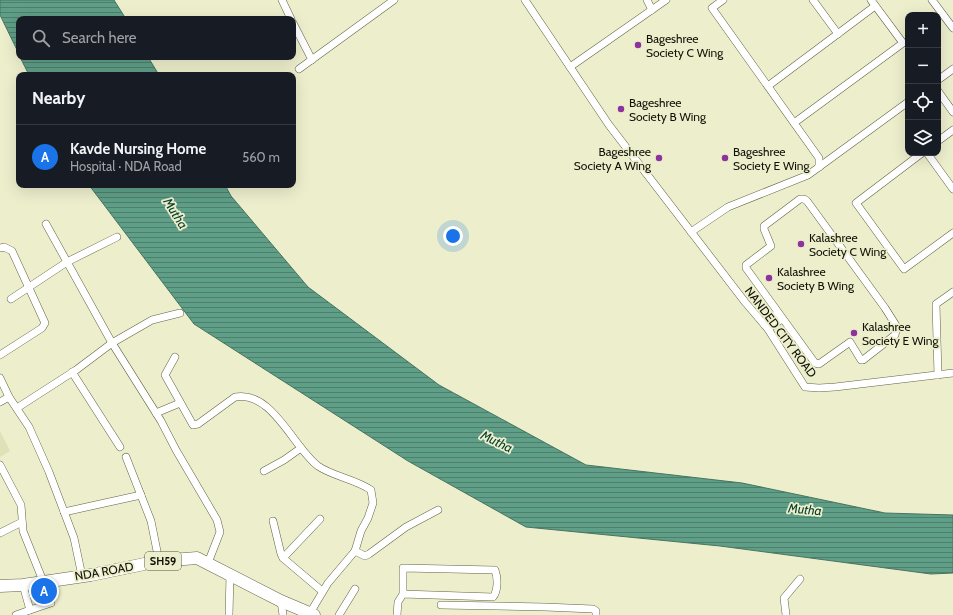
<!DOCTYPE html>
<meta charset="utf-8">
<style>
:root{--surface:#171b24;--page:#242831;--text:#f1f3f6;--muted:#9ea1a6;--line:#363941;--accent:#1a73e8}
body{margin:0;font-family:Cabin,sans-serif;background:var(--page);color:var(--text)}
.controls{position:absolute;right:12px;top:12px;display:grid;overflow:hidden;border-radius:8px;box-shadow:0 4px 16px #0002}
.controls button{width:36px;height:36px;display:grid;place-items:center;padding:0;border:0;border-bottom:1px solid var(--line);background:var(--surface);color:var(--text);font:20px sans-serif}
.you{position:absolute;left:453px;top:236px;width:14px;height:14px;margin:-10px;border:3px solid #fff;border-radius:50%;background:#1a73e8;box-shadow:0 0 0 6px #1a73e833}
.badge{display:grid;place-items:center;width:26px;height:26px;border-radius:50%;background:var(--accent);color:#fff;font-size:13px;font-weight:700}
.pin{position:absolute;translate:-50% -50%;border:2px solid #fff;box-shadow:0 1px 4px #0006}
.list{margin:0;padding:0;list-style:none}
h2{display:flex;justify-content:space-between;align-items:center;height:52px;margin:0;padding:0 16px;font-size:17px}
h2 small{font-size:13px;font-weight:400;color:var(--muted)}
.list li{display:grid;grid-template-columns:26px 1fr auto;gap:12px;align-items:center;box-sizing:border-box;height:64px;padding:0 16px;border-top:1px solid var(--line)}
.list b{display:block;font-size:15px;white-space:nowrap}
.list p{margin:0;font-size:13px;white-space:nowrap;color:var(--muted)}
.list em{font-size:13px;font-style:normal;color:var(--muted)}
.icon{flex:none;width:22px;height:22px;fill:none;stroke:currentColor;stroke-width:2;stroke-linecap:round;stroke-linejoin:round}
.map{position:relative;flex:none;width:953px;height:615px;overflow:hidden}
.search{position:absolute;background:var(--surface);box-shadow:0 4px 16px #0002;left:16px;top:16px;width:280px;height:44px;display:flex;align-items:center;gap:10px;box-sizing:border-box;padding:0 14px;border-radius:8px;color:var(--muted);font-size:15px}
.panel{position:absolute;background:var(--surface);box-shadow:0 4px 16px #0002;left:16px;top:72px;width:280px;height:116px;border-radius:8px}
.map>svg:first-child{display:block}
</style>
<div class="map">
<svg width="953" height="615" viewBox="0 0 953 615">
<defs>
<pattern id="water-rules" width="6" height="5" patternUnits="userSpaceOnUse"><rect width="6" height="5" fill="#5f9e87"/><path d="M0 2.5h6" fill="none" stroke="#4d7f6c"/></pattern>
</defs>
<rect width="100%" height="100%" fill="#eceecc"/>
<!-- built -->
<polygon fill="#dfe1b8" points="0,431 10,451 0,457"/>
<!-- water -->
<g fill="url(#water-rules)" stroke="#487460">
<polygon points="0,0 114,0 126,19 19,19 19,54 0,15"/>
<polygon points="20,57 148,57 159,75 29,75"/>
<polygon points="89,185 225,185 231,196 308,287 439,385 586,465 742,483 885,513 953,515 953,573 931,574 720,546 526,527 408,461 194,324"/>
</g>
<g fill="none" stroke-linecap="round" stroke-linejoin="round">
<defs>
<g id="street">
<polyline points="282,0 291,19"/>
<polyline points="525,0 609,125 745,302 768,329 805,387 819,388 835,387 953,373"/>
<polyline points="647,0 652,10"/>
<polyline points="723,0 712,8 819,158 819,167"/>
<polyline points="813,0 838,34"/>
<polyline points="932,0 953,28"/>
<polyline points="293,23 312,60"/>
<polyline points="570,67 666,0"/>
<polyline points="299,69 394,0"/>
<polyline points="938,80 953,69"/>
<polyline points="768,86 875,6"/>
<polyline points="938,91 953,112"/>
<polyline points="794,123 903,43 871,0"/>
<polyline points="938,141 953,130"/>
<polyline points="922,153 856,203 904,269 953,233"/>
<polyline points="927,153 953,189"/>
<polygon points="800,199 804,199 807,201 885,308 897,327 895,335 863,360 861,360 850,342 819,364 815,363 746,268 746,265 771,246 764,229 764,226"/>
<polyline points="46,224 112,343 161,421 176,450 217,520 220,532 208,563"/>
<polyline points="691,232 728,207 808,175 908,102"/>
<polyline points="0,248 4,247 12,251 45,323 42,328 0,355"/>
<polyline points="11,299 67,262 117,237"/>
<polyline points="764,324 778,313"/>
<polyline points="768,329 782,319"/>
<path d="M175 357 165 375 193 425 198 424 235 397C272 390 293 447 318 466 332 476 355 479 371 490L373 503 368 518 361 531 355 551 328 583 310 613"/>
<polyline points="72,372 120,447"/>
<polyline points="938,375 936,304 953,292"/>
<polyline points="0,378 9,397 29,427 49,472 74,538 82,576"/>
<polyline points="0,402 9,397"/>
<polyline points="17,408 76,370 112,343 152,320 180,313"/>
<polyline points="156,413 180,403"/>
<polyline points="126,457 151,521 159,561"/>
<polyline points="0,465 21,505 23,531 43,581"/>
<polyline points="264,471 284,460 301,448"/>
<polyline points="64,512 141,495"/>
<polyline points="273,521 281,554 283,558 322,591"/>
<polyline points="0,533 22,522"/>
<polyline points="355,551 365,556 369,554 406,527 438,510"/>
<polyline points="283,558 320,519"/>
<polyline points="23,585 30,610 51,603"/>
<polyline points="281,601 283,615"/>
<polyline points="441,605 545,607 593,609 596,611 596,615"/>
<polyline points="16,615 30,610"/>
<polyline points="229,615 230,575"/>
<polyline points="339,615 355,589"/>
<path d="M397 615 398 602 403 594 493 597C498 591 498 578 495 570L403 568V594"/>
<polyline points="786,615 784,598 800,579"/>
</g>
<polyline id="primary" points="0,586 23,585 91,575 159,561 197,558 281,601 314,615"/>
</defs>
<!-- street casing -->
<use href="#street" stroke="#626345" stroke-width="8"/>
<!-- primary casing -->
<use href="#primary" stroke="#626345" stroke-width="13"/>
<!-- street -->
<use href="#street" stroke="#fff" stroke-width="7"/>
<!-- primary -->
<use href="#primary" stroke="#fff" stroke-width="12"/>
</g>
<!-- markers -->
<g fill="#8e329d" stroke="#eceecc" stroke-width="1.5">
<circle cx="638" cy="45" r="4"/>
<circle cx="621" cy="109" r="4"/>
<circle cx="659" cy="158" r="4"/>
<circle cx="725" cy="158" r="4"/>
<circle cx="801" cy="244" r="4"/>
<circle cx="769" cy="278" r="4"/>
<circle cx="854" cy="333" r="4"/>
</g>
<g text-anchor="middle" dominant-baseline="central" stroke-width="3.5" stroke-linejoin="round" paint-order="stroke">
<!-- shield labels -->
<rect fill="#eceecc" stroke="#535341" stroke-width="1" x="145" y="552" width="36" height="18" rx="3"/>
<g font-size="11" font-weight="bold" fill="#111106">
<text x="163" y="561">SH59</text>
</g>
<!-- poi labels -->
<g font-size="12" fill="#111106" stroke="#eceecc" text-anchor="start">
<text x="646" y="38">Bageshree<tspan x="646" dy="14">Society C Wing</tspan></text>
<text x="629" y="102">Bageshree<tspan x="629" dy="14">Society B Wing</tspan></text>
<text x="651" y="151" text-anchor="end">Bageshree<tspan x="651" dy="14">Society A Wing</tspan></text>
<text x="733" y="151">Bageshree<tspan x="733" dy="14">Society E Wing</tspan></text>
<text x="809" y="237">Kalashree<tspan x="809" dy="14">Society C Wing</tspan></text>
<text x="777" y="271">Kalashree<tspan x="777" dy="14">Society B Wing</tspan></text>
<text x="862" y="326">Kalashree<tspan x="862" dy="14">Society E Wing</tspan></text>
</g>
<!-- street labels -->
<g font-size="12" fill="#111106" stroke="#eceecc">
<text transform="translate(781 332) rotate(53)">NANDED CITY ROAD</text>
<text transform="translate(104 571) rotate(-10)">NDA ROAD</text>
</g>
<!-- water labels -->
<g font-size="13" font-style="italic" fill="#094031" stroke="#eceecc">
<text transform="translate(176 213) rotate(58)">Mutha</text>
<text transform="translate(497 441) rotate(26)">Mutha</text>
<text transform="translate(805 509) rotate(5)">Mutha</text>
</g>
</g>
</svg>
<div class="controls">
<button>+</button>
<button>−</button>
<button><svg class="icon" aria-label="locate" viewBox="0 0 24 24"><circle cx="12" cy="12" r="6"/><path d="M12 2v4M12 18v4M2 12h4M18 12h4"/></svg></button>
<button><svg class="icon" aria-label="layers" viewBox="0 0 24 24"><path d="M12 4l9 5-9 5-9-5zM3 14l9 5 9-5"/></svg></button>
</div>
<div class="you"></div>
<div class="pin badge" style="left:44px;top:591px">A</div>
<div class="search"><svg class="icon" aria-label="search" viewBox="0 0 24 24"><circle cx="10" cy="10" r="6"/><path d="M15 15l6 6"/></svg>Search here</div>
<section class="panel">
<h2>Nearby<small></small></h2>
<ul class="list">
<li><span class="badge">A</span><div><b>Kavde Nursing Home</b><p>Hospital · NDA Road</p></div><em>560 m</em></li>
</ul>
</section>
</div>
